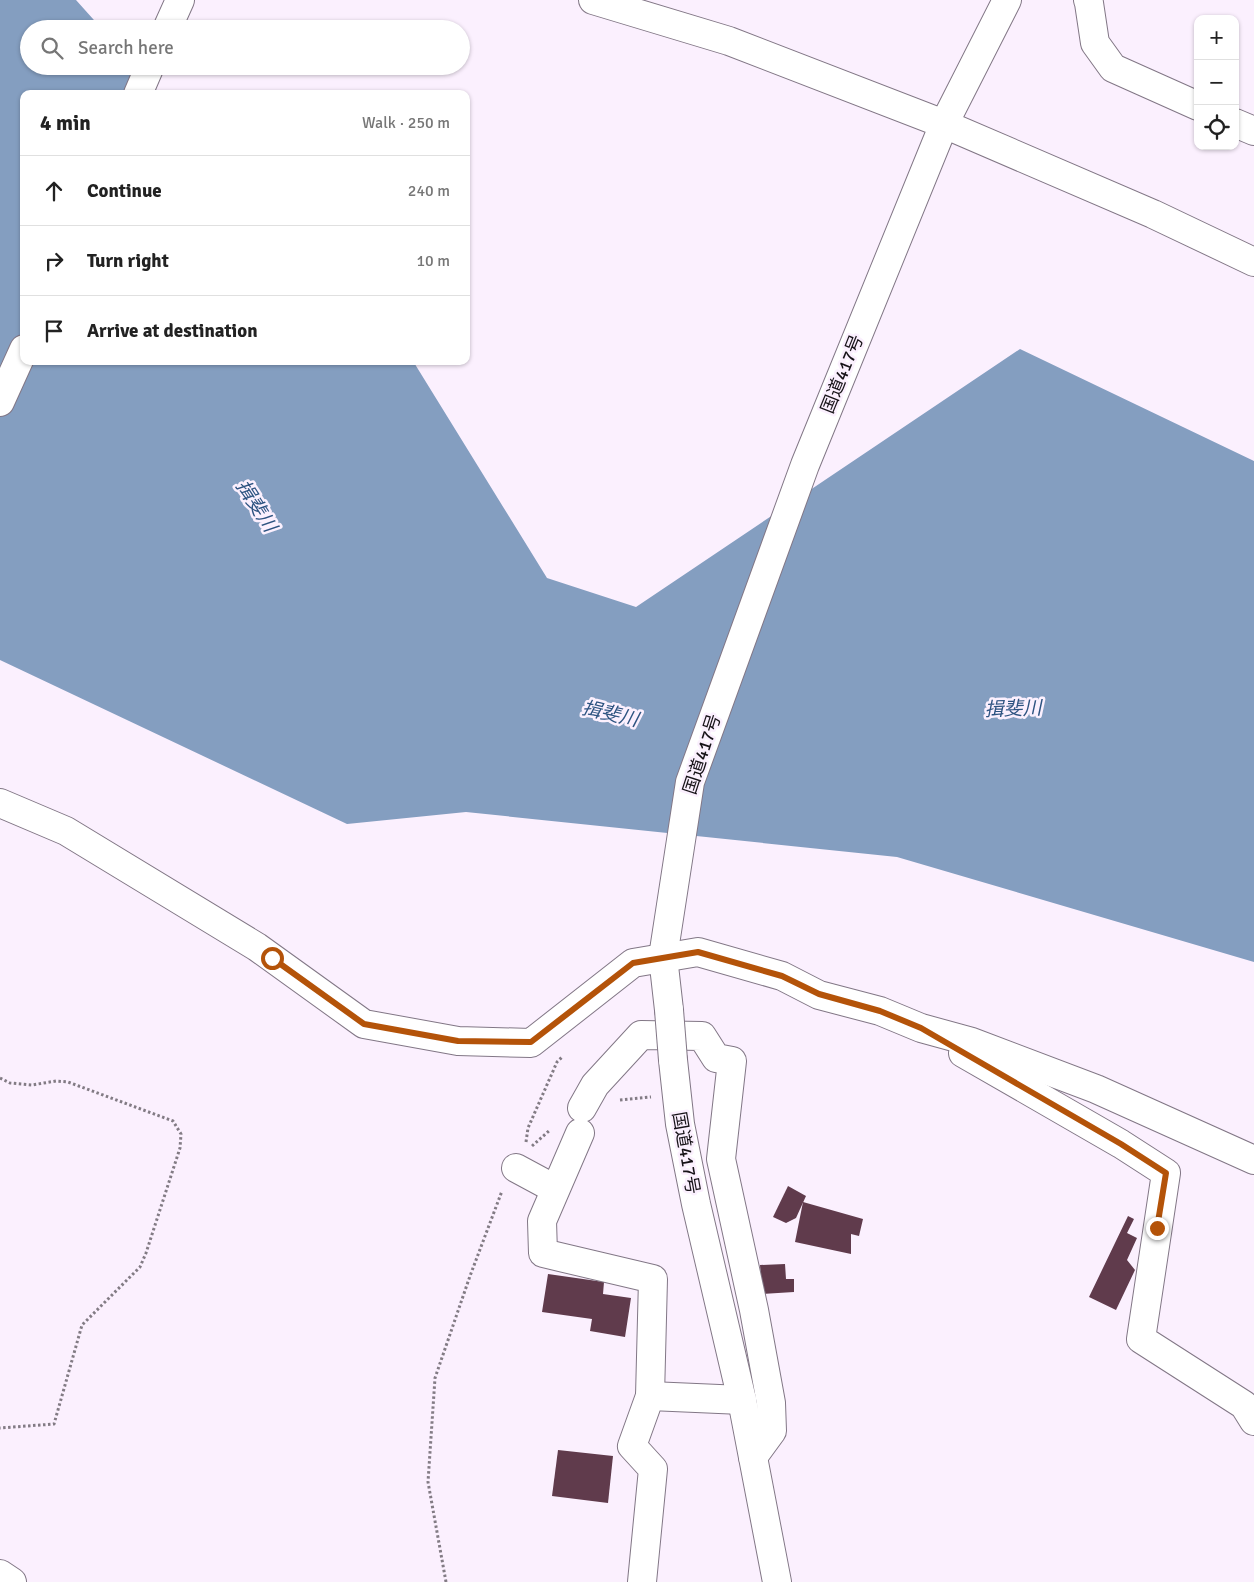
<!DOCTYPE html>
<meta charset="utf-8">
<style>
:root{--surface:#fff;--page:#f2f2f2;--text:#222;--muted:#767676;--line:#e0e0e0}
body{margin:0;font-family:Signika,"Noto Sans JP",sans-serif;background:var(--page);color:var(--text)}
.controls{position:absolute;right:15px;top:15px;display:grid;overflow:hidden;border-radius:10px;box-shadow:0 1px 4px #0004}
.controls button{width:45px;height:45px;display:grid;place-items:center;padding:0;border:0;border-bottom:1px solid var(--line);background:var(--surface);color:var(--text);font:25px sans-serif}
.stop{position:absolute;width:15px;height:15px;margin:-11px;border:4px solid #b45309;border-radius:50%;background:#fff}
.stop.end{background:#b45309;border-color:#fff;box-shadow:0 1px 5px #0008}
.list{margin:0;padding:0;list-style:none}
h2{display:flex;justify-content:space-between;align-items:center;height:65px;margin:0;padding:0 20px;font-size:21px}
h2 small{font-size:16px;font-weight:400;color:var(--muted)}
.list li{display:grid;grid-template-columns:32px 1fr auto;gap:15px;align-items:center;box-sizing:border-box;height:70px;padding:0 20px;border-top:1px solid var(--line)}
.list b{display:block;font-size:19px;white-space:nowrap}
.list em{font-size:16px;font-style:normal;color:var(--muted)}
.icon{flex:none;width:28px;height:28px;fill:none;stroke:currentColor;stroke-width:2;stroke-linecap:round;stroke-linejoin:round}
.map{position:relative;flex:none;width:1254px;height:1582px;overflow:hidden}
.search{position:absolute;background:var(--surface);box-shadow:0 1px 4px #0004;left:20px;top:20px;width:450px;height:55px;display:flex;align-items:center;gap:12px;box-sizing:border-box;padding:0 18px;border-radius:28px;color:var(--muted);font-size:19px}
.panel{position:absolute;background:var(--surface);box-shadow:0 1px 4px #0004;left:20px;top:90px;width:450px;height:275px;border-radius:10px}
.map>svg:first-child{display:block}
</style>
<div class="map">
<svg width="1254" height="1582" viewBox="0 0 1254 1582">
<rect width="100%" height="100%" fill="#fbf0fe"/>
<!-- water -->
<polygon fill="#849ec0" points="0,0 76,0 102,29 29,29 29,66 135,66 160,94 24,94 24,361 413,361 547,578 636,607 1020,349 1254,461 1254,962 897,857 466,812 347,824 0,660"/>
<!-- building -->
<g fill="#603b4c">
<polygon points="788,1186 806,1196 796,1218 786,1223 773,1217"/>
<polygon points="803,1202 863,1219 859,1236 851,1234 851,1254 795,1242"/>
<polygon points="1128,1216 1134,1219 1127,1233 1137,1238 1127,1260 1135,1270 1116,1310 1089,1297"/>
<polygon points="785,1264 786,1279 794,1279 794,1292 762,1294 760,1265"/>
<polygon points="548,1274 604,1282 603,1294 631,1298 625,1337 590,1331 592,1319 542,1312"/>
<polygon points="558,1450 613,1456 608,1503 552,1496"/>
</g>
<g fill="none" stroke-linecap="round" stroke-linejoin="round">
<defs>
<g id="minor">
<polyline points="1088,0 1089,3 1095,43 1113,68 1198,106"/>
<polyline points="1235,123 1254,131"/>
<polyline points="944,124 1153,214 1254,262"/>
<polyline points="0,803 66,831 257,947 364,1024 458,1041 531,1043 633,963 698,952 782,976 819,995 880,1011 921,1028 972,1042 1096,1089 1254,1160"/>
<polyline points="963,1053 1121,1144 1166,1173 1141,1339 1244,1405 1254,1421"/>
<polyline points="582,1108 595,1085 641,1035 702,1036 716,1058 732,1061 721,1159 754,1310 771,1403 772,1431 753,1457"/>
<polyline points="580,1133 542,1221 543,1253 653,1279 650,1396"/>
<polyline points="516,1168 555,1189"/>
<polyline points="0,1574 12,1582"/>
<polyline points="642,1582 653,1469 632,1446 650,1396 742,1400"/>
</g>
<g id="tertiary">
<polyline points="593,0 729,41 944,124"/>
<polyline points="167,29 180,0"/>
<polyline points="138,94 150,66"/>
<polyline points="0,402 24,349"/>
</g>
<g id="trunk">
<polyline points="669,1010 663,957 690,782 805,465 944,124 1007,0"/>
<polyline points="673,1060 680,1124 696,1204 742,1400 777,1582"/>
</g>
</defs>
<!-- minor casing -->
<use href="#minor" stroke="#827786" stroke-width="30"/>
<!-- tertiary casing -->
<use href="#tertiary" stroke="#827786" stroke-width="30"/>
<!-- trunk casing -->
<use href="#trunk" stroke="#827786" stroke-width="30"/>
<!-- path -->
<g stroke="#827b84" stroke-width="3" stroke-dasharray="2.5 2.5" stroke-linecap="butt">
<polyline points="0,1078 10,1083 32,1085 56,1081 68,1082 173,1121 181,1134 180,1148 146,1253 140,1267 82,1325 54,1424 0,1428"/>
<polyline points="620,1100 651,1097"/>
<polyline points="526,1142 528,1128 557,1062 562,1057"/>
<polyline points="532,1146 550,1130"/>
<polyline points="446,1582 428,1482 435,1378 470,1276 502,1191"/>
</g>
<!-- minor -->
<use href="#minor" stroke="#fff" stroke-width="28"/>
<!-- tertiary -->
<use href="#tertiary" stroke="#fff" stroke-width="28"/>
<!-- trunk -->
<use href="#trunk" stroke="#fff" stroke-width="28"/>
<defs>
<polyline id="trunk-bridge" points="669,1010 673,1060"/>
</defs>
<!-- trunk-bridge casing -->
<use href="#trunk-bridge" stroke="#827786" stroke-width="30" stroke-linecap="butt"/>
<!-- trunk-bridge -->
<use href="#trunk-bridge" stroke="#fff" stroke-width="28"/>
</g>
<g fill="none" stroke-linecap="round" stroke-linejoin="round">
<!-- route -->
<polyline stroke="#b45309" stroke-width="6" points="272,958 364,1024 458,1041 531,1042 633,963 698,952 782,976 819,994 880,1011 921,1028 1121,1144 1166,1173 1157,1228"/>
</g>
<g text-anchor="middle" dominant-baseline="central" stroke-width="5" stroke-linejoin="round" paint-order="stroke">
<!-- street labels -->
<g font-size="18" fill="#161217" stroke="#fbf0fe">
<text transform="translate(842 374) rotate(-68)">国道417号</text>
<text transform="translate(702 754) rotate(-72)">国道417号</text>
<text transform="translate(686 1153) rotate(80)">国道417号</text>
</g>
<!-- water labels -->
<g font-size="19" font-style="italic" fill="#2d5381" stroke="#fbf0fe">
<text transform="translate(256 506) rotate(57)">揖斐川</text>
<text transform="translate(1013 709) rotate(-2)">揖斐川</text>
<text transform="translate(610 714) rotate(13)">揖斐川</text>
</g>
</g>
</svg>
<div class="controls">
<button>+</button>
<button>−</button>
<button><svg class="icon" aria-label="locate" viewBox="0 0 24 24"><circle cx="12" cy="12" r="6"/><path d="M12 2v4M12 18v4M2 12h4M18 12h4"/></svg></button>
</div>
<div class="stop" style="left:272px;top:958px"></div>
<div class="stop end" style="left:1157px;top:1228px"></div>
<div class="search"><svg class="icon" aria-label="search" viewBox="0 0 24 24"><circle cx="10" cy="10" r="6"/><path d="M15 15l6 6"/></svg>Search here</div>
<section class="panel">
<h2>4 min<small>Walk · 250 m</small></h2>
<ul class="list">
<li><svg class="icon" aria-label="ahead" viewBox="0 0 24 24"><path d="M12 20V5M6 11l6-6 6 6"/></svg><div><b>Continue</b></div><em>240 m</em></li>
<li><svg class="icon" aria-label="right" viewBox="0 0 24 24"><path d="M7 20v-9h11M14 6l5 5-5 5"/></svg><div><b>Turn right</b></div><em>10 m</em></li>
<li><svg class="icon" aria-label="arrive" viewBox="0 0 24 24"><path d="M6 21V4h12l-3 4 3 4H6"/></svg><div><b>Arrive at destination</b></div></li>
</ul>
</section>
</div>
